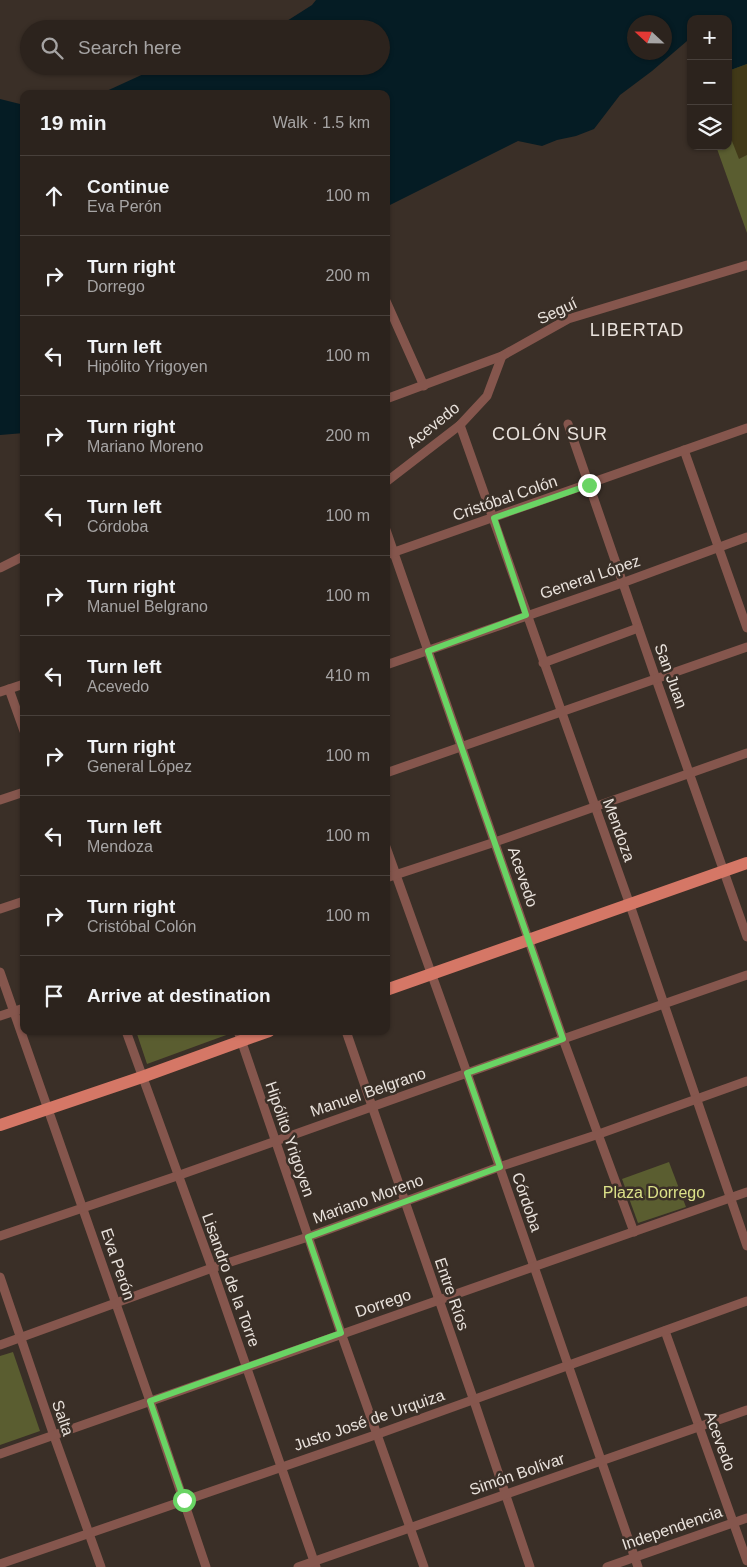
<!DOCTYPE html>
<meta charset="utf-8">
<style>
:root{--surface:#2c231d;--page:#382f2a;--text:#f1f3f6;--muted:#a6a4a4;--line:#48403b}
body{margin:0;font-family:Helvetica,sans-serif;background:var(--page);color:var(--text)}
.controls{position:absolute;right:15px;top:15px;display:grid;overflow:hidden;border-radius:10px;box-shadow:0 1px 4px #0004}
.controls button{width:45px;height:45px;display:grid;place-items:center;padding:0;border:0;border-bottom:1px solid var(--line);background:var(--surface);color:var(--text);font:25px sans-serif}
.compass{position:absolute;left:627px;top:15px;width:45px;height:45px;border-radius:50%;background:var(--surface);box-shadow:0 1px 4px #0004;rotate:292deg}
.stop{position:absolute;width:15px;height:15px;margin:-11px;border:4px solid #69d464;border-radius:50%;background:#fff}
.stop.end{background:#69d464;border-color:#fff;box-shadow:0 1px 5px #0008}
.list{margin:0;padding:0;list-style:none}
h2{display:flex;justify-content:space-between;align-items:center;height:65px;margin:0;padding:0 20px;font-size:21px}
h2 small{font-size:16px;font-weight:400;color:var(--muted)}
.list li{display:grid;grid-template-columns:32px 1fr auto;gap:15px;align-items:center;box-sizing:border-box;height:80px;padding:0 20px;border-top:1px solid var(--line)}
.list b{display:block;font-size:19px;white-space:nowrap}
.list p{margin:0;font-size:16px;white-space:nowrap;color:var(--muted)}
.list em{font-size:16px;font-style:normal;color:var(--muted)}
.icon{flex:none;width:28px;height:28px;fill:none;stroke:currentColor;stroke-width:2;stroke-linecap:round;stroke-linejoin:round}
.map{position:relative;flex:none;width:747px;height:1567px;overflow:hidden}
.search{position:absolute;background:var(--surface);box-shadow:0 1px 4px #0004;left:20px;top:20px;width:370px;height:55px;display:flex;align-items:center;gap:12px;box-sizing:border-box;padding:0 18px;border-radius:28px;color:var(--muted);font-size:19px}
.panel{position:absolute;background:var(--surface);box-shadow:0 1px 4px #0004;left:20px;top:90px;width:370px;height:945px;border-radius:10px}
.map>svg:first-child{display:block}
</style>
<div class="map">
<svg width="747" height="1567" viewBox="0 0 747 1567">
<rect width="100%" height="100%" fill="#3a2f27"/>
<!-- green -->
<g fill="#5a5d30">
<polygon points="747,0 747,233 716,146 728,146 728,19 706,19"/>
<polygon points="136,1031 228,1031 229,1034 147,1064"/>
<polygon points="669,1162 686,1207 638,1223 622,1179"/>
<polygon points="13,1352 40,1431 0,1445 0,1356"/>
</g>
<!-- sand -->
<polygon fill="#413918" points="747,64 747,155 739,159 728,131 728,71"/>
<!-- water -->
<g fill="#051c24" fill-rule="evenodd">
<path d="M316 0H747V64L728 71V19H691V48L687 41 652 71 620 95 594 129 576 136 557 140 542 146 518 141 386 207V94H100L161 66H381V29H272L279 26 312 5ZM664 22V52H634V22Z"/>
<polygon points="0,99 24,105 24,433 0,435"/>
</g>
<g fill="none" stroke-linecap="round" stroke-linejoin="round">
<!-- minor -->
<g stroke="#85564d" stroke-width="9">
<polyline points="386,301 424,386"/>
<polyline points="386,399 502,356 568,319 747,265"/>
<polyline points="568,424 656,679 747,937"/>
<polyline points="460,425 630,905 747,1246"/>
<polyline points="684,450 747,628"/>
<polyline points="386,482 460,425 487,396 502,356"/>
<polyline points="386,530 563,1039 634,1232"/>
<polyline points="386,555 747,428"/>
<polyline points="0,568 24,556"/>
<polyline points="543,663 638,628"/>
<polyline points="386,665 622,583 747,537"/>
<polyline points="9,689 24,731"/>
<polyline points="0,692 24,684"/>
<polyline points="386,773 747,647"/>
<polyline points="0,800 24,792"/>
<polyline points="386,847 467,1073 638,1567"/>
<polyline points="386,878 495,842 747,753"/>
<polyline points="0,909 24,901"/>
<polyline points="0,972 150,1401 206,1567"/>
<polyline points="0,1016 24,1008"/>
<polyline points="126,1031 212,1268 316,1567"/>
<polyline points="238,1031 341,1333 424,1567"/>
<polyline points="346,1031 473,1398 530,1567"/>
<polyline points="0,1236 177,1176 563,1039 747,975"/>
<polyline points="0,1277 54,1436 101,1567"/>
<polyline points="665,1331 747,1561"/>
<polyline points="0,1345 212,1268 308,1237 499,1167 599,1134 747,1081"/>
<polyline points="0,1454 747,1192"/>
<polyline points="0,1564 378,1434 747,1301"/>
<polyline points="298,1567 747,1410"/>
<polyline points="607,1567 747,1518"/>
</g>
<!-- primary -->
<g stroke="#d57766" stroke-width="12">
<polyline points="386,990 747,863"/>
<polyline points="0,1125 142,1077 269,1031"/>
</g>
</g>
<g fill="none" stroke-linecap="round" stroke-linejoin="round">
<!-- route -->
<polyline stroke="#69d464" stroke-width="6" points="184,1500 150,1401 341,1333 308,1237 500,1167 467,1073 563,1039 428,651 526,615 494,518 589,485"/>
</g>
<g text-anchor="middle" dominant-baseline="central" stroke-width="5" stroke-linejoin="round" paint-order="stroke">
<!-- street labels -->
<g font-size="16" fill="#e9e2dc" stroke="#3a2f27">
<text transform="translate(557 311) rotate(-25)">Seguí</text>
<text transform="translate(433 425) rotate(-39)">Acevedo</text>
<text transform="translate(505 498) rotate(-19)">Cristóbal Colón</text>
<text transform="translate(590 577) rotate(-19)">General López</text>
<text transform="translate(671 676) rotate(70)">San Juan</text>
<text transform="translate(619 830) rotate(70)">Mendoza</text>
<text transform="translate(523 877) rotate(71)">Acevedo</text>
<text transform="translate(368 1092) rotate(-19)">Manuel Belgrano</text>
<text transform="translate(290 1139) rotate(71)">Hipólito Yrigoyen</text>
<text transform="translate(368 1199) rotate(-20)">Mariano Moreno</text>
<text transform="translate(527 1202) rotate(71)">Córdoba</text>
<text transform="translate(118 1264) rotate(71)">Eva Perón</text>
<text transform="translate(231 1280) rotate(70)">Lisandro de la Torre</text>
<text transform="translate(452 1294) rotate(71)">Entre Ríos</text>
<text transform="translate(383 1303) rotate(-19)">Dorrego</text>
<text transform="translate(63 1418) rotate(71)">Salta</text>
<text transform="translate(369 1420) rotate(-19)">Justo José de Urquiza</text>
<text transform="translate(720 1441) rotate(70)">Acevedo</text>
<text transform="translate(517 1474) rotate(-19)">Simón Bolívar</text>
<text transform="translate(672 1528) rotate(-19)">Independencia</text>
</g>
<!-- park labels -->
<g font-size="16" fill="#dbe188" stroke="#3a2f27">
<text x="654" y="1192">Plaza Dorrego</text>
</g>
<!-- neighbourhood labels -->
<g font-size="18" letter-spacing="1" fill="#e9e2dc" stroke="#3a2f27">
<text x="637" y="330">LIBERTAD</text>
<text x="550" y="434">COLÓN SUR</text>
</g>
</g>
</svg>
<div class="controls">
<button>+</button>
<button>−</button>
<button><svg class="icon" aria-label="layers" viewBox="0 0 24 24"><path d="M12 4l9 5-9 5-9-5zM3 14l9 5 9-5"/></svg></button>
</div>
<svg class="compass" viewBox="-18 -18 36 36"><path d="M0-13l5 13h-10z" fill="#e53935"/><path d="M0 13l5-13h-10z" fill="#a6a4a4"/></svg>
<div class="stop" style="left:184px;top:1500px"></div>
<div class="stop end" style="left:589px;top:485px"></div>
<div class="search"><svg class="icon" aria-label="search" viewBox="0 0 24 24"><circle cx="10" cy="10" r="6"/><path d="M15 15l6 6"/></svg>Search here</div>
<section class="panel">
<h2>19 min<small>Walk · 1.5 km</small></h2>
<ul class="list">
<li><svg class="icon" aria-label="ahead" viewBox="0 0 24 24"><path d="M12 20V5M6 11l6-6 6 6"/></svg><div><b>Continue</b><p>Eva Perón</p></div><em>100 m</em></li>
<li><svg class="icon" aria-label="right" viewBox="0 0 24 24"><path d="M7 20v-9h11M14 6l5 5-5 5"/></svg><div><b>Turn right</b><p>Dorrego</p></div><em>200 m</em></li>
<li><svg class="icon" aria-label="left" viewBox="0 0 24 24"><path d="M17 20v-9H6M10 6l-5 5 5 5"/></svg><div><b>Turn left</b><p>Hipólito Yrigoyen</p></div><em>100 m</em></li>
<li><svg class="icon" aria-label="right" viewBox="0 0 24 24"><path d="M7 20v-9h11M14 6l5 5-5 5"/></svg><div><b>Turn right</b><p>Mariano Moreno</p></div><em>200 m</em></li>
<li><svg class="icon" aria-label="left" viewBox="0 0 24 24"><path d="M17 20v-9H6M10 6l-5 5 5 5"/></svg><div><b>Turn left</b><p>Córdoba</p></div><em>100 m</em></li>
<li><svg class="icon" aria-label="right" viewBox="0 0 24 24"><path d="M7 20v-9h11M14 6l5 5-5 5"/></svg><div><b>Turn right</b><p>Manuel Belgrano</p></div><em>100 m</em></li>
<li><svg class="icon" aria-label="left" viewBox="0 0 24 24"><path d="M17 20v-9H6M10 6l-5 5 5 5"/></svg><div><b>Turn left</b><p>Acevedo</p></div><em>410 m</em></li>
<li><svg class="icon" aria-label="right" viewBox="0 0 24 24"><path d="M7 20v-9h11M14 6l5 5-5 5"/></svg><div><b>Turn right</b><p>General López</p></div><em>100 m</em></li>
<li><svg class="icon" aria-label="left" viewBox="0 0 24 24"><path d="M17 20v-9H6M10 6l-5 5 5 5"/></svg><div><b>Turn left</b><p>Mendoza</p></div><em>100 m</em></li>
<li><svg class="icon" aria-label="right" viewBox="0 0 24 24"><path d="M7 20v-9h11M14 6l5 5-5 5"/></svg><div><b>Turn right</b><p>Cristóbal Colón</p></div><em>100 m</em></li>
<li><svg class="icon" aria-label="arrive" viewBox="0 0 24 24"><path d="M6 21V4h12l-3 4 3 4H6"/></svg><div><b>Arrive at destination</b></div></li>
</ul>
</section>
</div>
